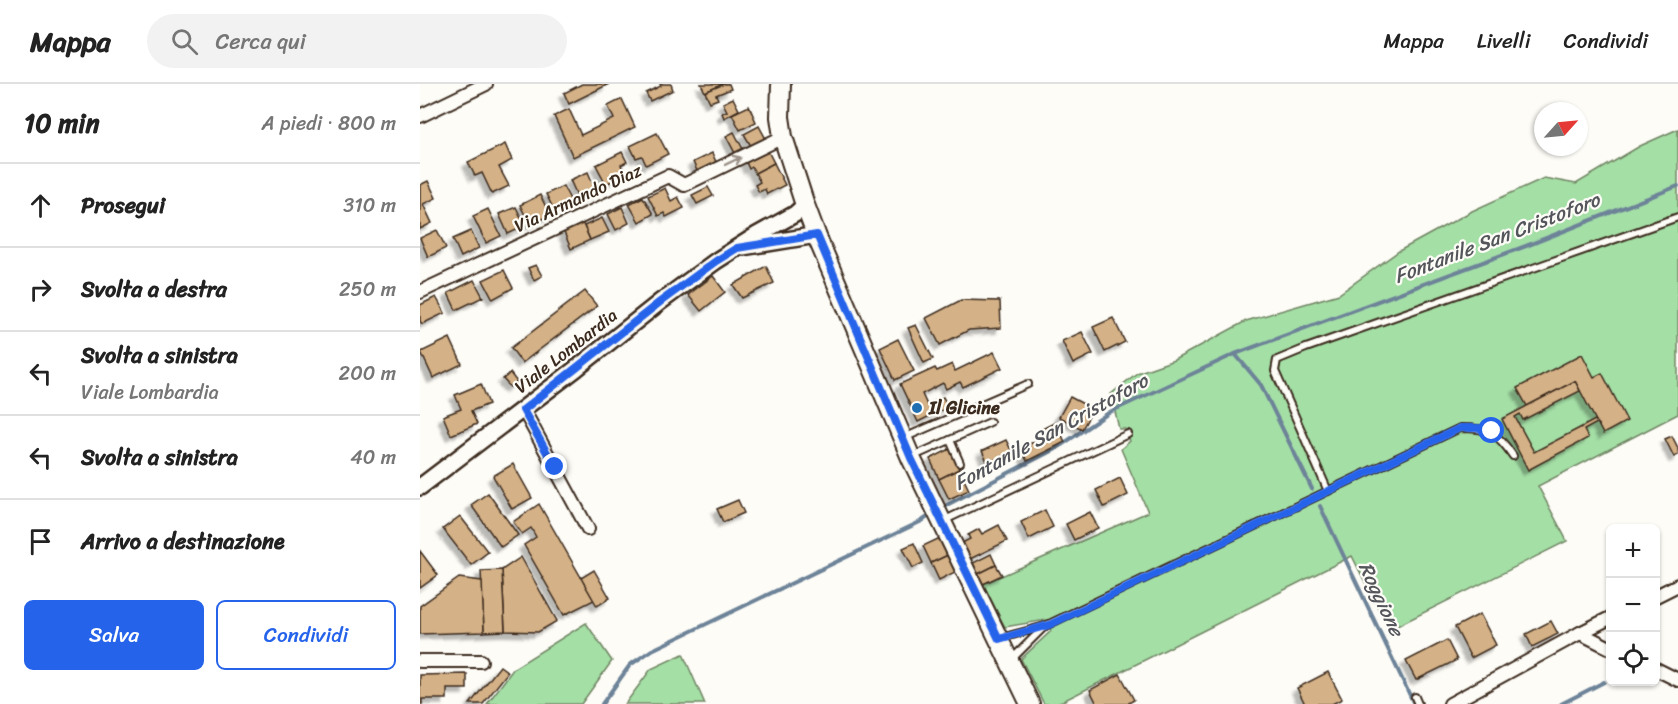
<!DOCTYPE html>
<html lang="it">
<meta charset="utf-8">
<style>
:root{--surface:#fff;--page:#f2f2f2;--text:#222;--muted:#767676;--line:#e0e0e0;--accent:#2563eb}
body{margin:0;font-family:Sriracha,sans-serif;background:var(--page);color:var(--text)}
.controls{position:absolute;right:18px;bottom:18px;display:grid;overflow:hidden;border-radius:9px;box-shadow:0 2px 4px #0004}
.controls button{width:54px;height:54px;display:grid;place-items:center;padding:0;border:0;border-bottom:2px solid var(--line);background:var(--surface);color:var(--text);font:30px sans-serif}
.compass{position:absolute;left:1114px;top:18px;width:54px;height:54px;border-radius:50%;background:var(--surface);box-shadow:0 2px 4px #0004;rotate:63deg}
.stop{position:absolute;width:18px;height:18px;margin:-14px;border:4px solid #2563eb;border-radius:50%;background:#fff}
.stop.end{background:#2563eb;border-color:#fff;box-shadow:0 2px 6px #0008}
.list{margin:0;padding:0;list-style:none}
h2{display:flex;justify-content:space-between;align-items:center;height:78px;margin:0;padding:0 24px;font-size:26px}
h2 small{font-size:20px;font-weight:400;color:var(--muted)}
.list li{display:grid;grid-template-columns:39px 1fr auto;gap:18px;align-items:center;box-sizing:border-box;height:84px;padding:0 24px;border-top:2px solid var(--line)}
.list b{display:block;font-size:22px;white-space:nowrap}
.list p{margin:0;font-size:20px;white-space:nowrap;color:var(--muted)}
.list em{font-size:20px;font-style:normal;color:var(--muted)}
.actions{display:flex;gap:12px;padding:18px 24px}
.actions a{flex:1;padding:14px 0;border:2px solid var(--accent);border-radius:9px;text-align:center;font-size:21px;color:var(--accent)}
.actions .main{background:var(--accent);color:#fff}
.icon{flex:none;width:33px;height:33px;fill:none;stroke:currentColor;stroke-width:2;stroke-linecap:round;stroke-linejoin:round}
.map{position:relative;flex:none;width:1258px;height:620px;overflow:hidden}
header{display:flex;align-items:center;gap:36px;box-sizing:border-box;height:84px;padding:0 30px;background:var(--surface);border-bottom:2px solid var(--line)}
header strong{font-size:28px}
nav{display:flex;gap:33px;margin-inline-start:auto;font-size:21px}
.search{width:420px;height:54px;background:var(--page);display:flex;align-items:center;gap:15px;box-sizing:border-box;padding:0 21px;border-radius:33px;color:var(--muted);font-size:22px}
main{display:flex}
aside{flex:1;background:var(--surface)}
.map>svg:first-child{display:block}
</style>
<header>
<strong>Mappa</strong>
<div class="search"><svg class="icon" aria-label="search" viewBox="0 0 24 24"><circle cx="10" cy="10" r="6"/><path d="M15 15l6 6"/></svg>Cerca qui</div>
<nav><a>Mappa</a><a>Livelli</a><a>Condividi</a></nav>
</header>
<main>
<aside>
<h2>10 min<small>A piedi · 800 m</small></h2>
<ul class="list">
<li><svg class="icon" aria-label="ahead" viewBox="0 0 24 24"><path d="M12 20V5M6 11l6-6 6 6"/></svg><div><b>Prosegui</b></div><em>310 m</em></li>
<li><svg class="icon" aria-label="right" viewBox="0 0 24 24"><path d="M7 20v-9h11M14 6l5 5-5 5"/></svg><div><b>Svolta a destra</b></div><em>250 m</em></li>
<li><svg class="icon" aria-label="left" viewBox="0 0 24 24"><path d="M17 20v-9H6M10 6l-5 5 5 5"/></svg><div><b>Svolta a sinistra</b><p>Viale Lombardia</p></div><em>200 m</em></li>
<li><svg class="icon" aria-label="left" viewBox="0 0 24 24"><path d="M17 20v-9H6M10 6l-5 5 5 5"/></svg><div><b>Svolta a sinistra</b></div><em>40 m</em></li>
<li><svg class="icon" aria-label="arrive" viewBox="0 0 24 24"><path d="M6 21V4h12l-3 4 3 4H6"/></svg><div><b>Arrivo a destinazione</b></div></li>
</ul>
<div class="actions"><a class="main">Salva</a><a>Condividi</a></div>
</aside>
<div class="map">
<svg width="1258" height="620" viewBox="0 0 1258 620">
<defs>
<filter id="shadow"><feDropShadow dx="-5" dy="5" stdDeviation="1.5" flood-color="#0004"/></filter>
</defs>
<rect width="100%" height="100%" fill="#fdfcf7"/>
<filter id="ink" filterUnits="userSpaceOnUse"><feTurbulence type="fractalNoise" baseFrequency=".0167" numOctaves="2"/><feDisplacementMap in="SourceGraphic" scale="12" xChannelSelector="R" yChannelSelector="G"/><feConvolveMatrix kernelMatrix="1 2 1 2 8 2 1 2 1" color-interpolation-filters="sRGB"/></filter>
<g filter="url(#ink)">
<!-- green -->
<g fill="#a4dfa6" stroke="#708462" stroke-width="1.5">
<polygon points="1258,45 1258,330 1118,402 1147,457 969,546 932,472 637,620 624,620 601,575 631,547 626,536 585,543 563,500 728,428 701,365 710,357 705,345 699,345 691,310 717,289 754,276 826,237 919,210 979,167 1052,127 1124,94 1156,100 1220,62"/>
<polygon points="166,539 192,577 161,620 67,620 94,584"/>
<polygon points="263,570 285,620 205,620 231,585"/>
</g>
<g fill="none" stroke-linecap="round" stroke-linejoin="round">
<!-- stream -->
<g stroke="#6d8398" stroke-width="4">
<polyline points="815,270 841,301 892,405"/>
<polyline points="900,422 994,620"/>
<polyline points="521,424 637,364 690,328 815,270 1106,162 1258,102"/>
<polyline points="182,620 210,581 232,566 502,437 512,430"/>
<polyline points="1141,620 1184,598"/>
</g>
</g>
<!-- building -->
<g fill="#d4b186" stroke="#3b2a1e" stroke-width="1.5" filter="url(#shadow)">
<polygon points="162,0 189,0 149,20 144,9"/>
<polygon points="240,0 251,0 253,6 230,17 226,9 241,2"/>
<polygon points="281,0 304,0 285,8"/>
<polygon points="304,0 309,0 311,5 296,11 298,15 290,18 285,8"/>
<polygon points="313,14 319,26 304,34 302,29 307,27 303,19"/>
<polygon points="202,15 215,43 153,73 134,32 149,25 161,51 194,35 188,22"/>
<polygon points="329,22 336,38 320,46 312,30"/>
<polygon points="339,42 346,55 331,62 324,50"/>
<polygon points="314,48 324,67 316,71 306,52"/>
<polygon points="237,49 248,70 226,81 222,72 216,74 210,62"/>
<polygon points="85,60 92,76 79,83 89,102 72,110 62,89 55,92 48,78"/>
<polygon points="347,65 354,79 335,89 332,83 329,85 325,76"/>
<polygon points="202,68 207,78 201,81 206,90 186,100 176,81"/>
<polygon points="292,69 297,80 278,89 273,78"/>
<polygon points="354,79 365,101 347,110 345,105 339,108 335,101 340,98 335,89"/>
<polygon points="168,88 177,109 159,116 150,96"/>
<polygon points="8,97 16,114 3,120 12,139 0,145 0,101"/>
<polygon points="143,102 152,119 135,128 126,110"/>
<polygon points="288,103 293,112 277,120 272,111"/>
<polygon points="245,104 251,117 258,113 264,124 246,133 244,129 238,132 228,112"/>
<polygon points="120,111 130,131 110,141 100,121"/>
<polygon points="223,113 233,130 219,138 209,120"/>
<polygon points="96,123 105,142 88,150 79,130"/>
<polygon points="202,123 209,139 196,146 188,130"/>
<polygon points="68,125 81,152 66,159 53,132"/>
<polygon points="182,134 189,148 170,156 164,142"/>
<polygon points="162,138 170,156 151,165 143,146"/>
<polygon points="17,146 26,164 8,173 0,154"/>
<polygon points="51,147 59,164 41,173 33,155"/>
<polygon points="116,181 122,192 114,196 108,184"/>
<polygon points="346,182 354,199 322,214 313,201"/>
<polygon points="84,186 93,204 73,215 63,196"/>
<polygon points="293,192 305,208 281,227 268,211"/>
<polygon points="54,196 63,213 36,226 28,209"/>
<polygon points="165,207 177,222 102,279 91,264"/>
<polygon points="16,213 25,229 2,240 0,237 0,221"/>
<polygon points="541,216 580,217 581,244 549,246 520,261 506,234"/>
<polygon points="693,234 705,258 685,268 673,243"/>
<polygon points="496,241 513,275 504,279 488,244"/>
<polygon points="662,248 673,270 653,280 642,257"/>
<polygon points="30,254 42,280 13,294 1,268"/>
<polygon points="478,255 494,287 475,296 460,264"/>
<polygon points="574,268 582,284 543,303 540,298 526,305 523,299 502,310 507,321 523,313 528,323 498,338 480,300 515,284 517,287 532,280 535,287"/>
<polygon points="1162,270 1174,293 1182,289 1207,337 1183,350 1155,297 1107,322 1097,304"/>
<polygon points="90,289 97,298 90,303 83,295"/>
<polygon points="1155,297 1160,307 1103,336 1100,330 1095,333 1114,368 1175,336 1177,339 1164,346 1168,354 1108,386 1082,335"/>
<polygon points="61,300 69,320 51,327 57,340 31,351 23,332 41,325 35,311"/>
<polygon points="650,313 673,325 662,345 639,333"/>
<polygon points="636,338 645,358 607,377 601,364 624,353 622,345"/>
<polygon points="1252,352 1258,364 1258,371 1254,373 1245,355"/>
<polygon points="586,356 592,368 568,379 562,367"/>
<polygon points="530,365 539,385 519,395 510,375"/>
<polygon points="93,380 112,414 92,425 73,392"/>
<polygon points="539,385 549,406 529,415 519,395"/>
<polygon points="700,394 708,411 684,423 676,406"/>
<polygon points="68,409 98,451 81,463 51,421"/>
<polygon points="318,416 324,429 303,438 297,425"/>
<polygon points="119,420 174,516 144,531 104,461 116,453 111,444 102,450 93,438"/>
<polygon points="625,426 633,443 609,455 601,438"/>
<polygon points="670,428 678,444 654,456 646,440"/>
<polygon points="40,432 68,468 51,481 23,445"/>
<polygon points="579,441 587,457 550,475 542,459 550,455 548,451 559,445 562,450"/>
<polygon points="520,454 528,471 511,479 503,462"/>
<polygon points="494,459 503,479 493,484 483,464"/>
<polygon points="0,467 18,491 0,504"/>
<polygon points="571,470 576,481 558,490 553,479"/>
<polygon points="528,471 535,488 519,496 511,479"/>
<polygon points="101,473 137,537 118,548 85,547 82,486"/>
<polygon points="576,481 582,491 563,500 558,490"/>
<polygon points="82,486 85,547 64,548 61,487"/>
<polygon points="174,486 190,514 177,522 161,494"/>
<polygon points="39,494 62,497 64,548 0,550 0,522"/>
<polygon points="1060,530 1076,561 1051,574 1035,543"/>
<polygon points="1131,537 1138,550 1112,563 1106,550"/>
<polygon points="1027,556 1037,576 996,596 986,577"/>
<polygon points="80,582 88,588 63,620 50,620"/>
<polygon points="908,588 922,615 912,620 885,620 877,604"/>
<polygon points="47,590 47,605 27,605 27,615 2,615 2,620 0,620 0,591"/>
<polygon points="700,590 714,616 707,620 677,620 670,606"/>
</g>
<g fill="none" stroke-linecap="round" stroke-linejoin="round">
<defs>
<g id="service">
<polyline points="486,353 608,300"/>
<polyline points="530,356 540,379"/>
<polyline points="494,372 570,338"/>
<polyline points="908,407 855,287 857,276 886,264 1258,133"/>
<polyline points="525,436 708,350"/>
<path d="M625 542 1040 344C1069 344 1077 348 1093 372"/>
<polyline points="581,554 625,542 592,575"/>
<polyline points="995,613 998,620"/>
</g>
<g id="minor">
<polyline points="0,32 66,0"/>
<polyline points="0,208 248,92 264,101 363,53"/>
<polyline points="103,325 168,445"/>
<polyline points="1236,512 1258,501"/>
<polyline points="1160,549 1190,564"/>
<polyline points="0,577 61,577"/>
<polyline points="1236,585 1258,596"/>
<polyline points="1030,620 1160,549 1190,534"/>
</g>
<g id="tertiary">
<polyline points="323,163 397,151"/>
<polyline points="0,403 157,284 240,218 296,177 337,151 375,130 385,121"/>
</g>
<polyline id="secondary" points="361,0 360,33 363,53 385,121 397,153 491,374 610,620"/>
</defs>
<!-- service casing -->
<use href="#service" stroke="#3b2a1e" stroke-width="10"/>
<!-- minor casing -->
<use href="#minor" stroke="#3b2a1e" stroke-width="16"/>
<!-- tertiary casing -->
<use href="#tertiary" stroke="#3b2a1e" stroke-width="20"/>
<!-- secondary casing -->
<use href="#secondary" stroke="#3b2a1e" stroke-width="22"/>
<!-- service -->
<use href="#service" stroke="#fdfcf7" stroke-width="6"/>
<!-- minor -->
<use href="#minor" stroke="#fdfcf7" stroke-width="12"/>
<!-- tertiary -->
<use href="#tertiary" stroke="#fdfcf7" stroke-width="15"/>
<!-- secondary -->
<use href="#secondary" stroke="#fdfcf7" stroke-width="18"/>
</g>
<!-- one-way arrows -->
<defs><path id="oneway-shaft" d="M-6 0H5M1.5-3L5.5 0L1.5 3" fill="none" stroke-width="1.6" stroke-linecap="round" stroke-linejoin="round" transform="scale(1.5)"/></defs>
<use stroke="#9c938a" href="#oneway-shaft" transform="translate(313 77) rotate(-26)"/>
</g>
<g fill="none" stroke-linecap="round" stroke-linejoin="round" filter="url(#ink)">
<!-- route -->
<polyline stroke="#2563eb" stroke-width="8" points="135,383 103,326 240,218 296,177 317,164 397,151 491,374 579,555 629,541 1040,344 1057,344 1072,347"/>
</g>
<!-- markers -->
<circle fill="#1f6fb2" stroke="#fdfcf7" stroke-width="2" cx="497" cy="324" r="6"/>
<g text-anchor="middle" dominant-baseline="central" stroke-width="4.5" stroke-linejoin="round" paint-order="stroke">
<!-- street labels -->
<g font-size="18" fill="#3b2a1e" stroke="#fdfcf7">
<text transform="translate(158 114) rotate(-25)">Via Armando Diaz</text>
<text transform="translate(146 267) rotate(-38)">Viale Lombardia</text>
</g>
<!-- poi labels -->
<g font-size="18" font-weight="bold" fill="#3b2a1e" stroke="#fdfcf7" text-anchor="start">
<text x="509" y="324">Il Glicine</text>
</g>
<!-- water labels -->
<g font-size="20" font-style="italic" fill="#54565b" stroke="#fdfcf7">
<text transform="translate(1077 154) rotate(-21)">Fontanile San Cristoforo</text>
<text transform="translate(631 348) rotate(-29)">Fontanile San Cristoforo</text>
<text transform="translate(961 515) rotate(65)">Roggione</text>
</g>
</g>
</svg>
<div class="controls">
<button>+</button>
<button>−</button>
<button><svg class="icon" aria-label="locate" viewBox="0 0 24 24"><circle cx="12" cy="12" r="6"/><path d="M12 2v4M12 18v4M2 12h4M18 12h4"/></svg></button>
</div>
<svg class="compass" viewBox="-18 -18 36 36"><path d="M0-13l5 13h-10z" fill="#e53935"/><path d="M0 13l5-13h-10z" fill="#767676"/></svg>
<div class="stop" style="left:1072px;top:347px"></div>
<div class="stop end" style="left:135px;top:383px"></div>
</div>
</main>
